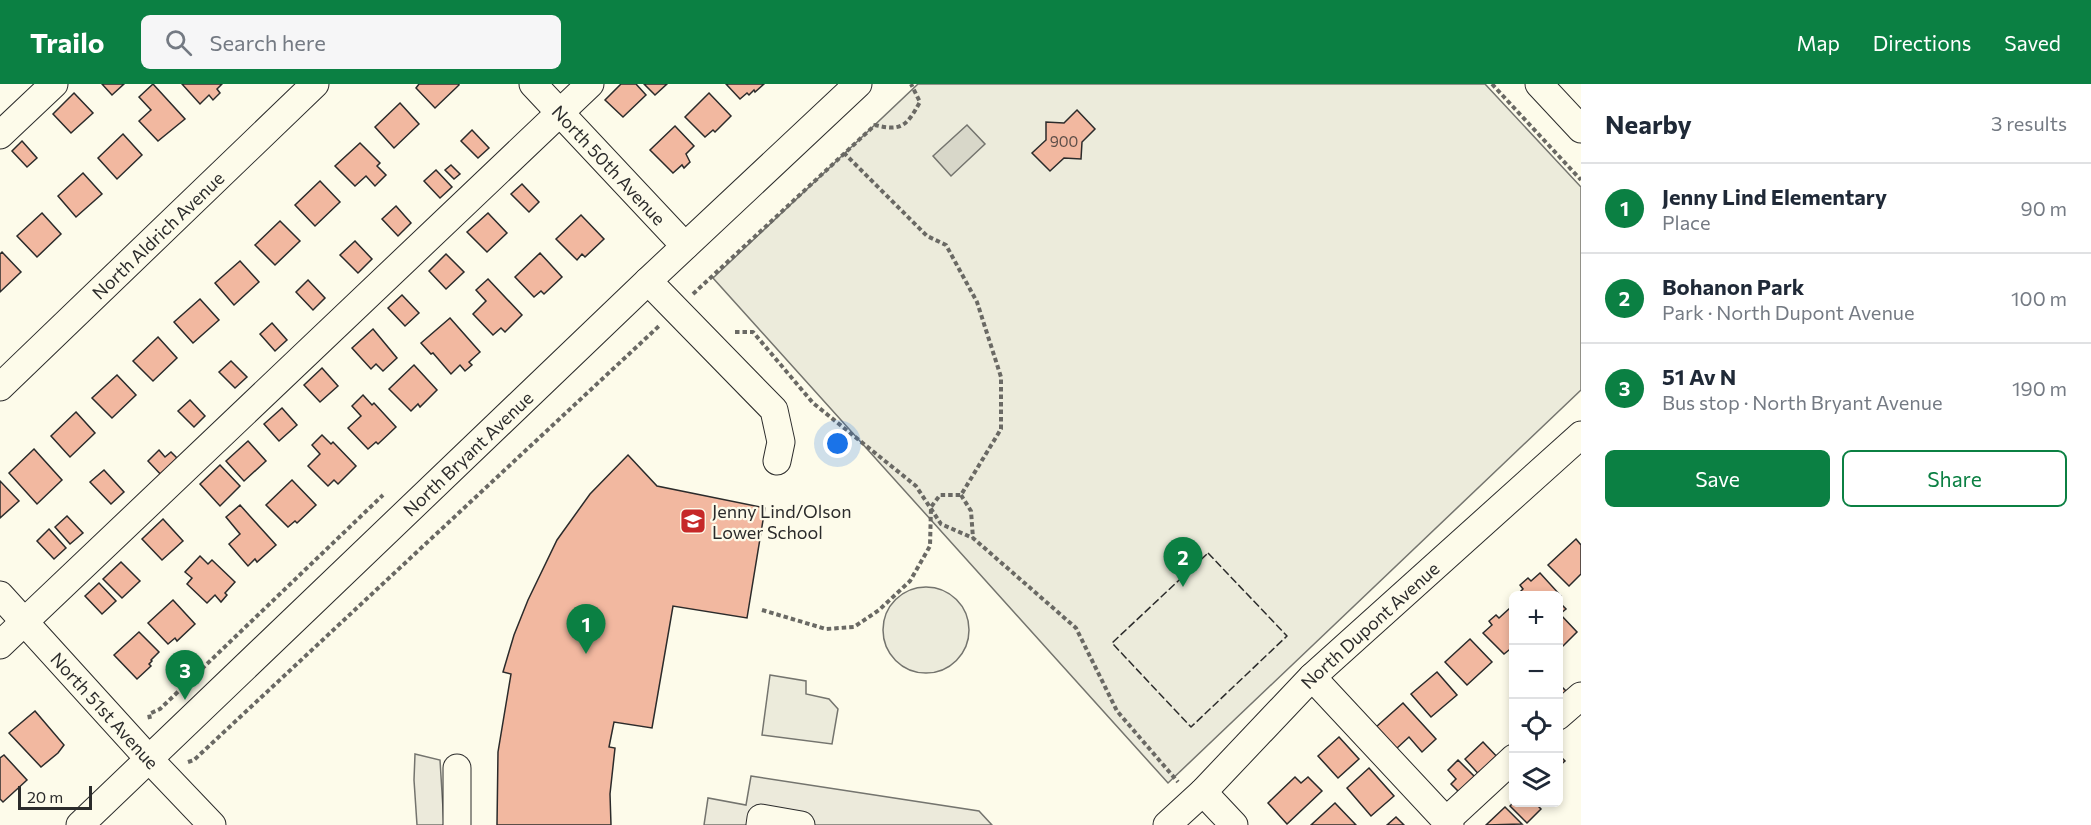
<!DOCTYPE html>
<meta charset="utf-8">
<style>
:root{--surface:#fff;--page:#f6f6f7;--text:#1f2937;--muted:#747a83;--line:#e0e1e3;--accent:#0b8043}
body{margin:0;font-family:Commissioner,sans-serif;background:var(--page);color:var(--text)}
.controls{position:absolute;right:18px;bottom:18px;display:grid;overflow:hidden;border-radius:9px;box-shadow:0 3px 9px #0003}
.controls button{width:54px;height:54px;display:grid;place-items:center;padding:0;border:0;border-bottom:2px solid var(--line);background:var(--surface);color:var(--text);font:30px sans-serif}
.scale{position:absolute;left:18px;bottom:15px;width:74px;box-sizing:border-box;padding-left:6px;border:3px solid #2b2b2b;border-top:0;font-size:16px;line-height:21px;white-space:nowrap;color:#2b2b2b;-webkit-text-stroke:4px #fdfbea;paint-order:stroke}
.you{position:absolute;left:838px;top:360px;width:21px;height:21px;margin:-15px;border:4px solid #fff;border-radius:50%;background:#1a73e8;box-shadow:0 0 0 9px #1a73e833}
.badge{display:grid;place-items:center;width:39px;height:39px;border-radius:50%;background:var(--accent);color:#fff;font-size:20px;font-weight:700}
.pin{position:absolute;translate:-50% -50px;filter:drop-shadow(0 2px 3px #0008)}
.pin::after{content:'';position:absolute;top:32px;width:21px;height:18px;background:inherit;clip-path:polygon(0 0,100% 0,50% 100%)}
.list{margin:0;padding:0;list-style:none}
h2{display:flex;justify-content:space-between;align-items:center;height:78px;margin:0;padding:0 24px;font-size:26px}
h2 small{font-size:20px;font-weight:400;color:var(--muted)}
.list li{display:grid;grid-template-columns:39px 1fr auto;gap:18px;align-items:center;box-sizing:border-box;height:90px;padding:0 24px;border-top:2px solid var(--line)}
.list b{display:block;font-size:22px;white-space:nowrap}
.list p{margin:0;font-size:20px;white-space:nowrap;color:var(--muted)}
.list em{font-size:20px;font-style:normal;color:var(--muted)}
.actions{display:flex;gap:12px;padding:18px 24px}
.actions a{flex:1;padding:14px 0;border:2px solid var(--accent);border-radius:9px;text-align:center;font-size:21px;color:var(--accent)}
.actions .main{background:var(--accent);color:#fff}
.icon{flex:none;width:33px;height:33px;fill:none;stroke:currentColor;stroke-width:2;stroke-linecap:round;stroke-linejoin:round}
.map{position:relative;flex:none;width:1581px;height:741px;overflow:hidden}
header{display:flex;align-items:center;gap:36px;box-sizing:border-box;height:84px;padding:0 30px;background:var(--accent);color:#fff}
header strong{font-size:28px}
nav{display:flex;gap:33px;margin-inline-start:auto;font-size:21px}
.search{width:420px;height:54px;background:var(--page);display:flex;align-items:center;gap:15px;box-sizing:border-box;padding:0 21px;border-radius:9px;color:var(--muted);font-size:22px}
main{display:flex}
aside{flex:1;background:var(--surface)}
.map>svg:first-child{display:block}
</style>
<header>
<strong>Trailo</strong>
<div class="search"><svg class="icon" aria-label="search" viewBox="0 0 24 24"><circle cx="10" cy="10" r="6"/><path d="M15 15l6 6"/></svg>Search here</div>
<nav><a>Map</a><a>Directions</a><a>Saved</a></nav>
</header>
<main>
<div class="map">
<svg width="1581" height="741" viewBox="0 0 1581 741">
<rect width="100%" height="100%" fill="#fdfbea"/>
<!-- green -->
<g fill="#ecebdb" stroke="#74746e" stroke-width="1.5">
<polygon points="918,0 1485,0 1581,103 1581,306 1168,699 713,194"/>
<circle cx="926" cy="546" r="43"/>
<polygon points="770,591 806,597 806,610 829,615 838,625 832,660 762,651"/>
</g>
<!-- parking -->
<g fill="#eceadb" stroke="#74746e" stroke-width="1.5">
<polygon points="415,670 440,676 444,741 417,741 414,696"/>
<polygon points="751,692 979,727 992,741 704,741 708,714 746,721"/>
</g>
<!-- water -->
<polygon fill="#d8d7c9" stroke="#74746e" stroke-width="1.5" points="967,41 985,60 951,92 933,72"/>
<!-- building -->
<g fill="#f2b8a0" stroke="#2b2b2b" stroke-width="1.5">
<polygon points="102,0 124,0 112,11"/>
<polygon points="153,0 185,35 158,57 139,37 151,26 139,13"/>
<polygon points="182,0 222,0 217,5 220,9 213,16 209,11 200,20"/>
<polygon points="419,0 459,0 459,1 435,24 416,4"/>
<polygon points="621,0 636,0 646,11 623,33 605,16"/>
<polygon points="644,0 667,0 655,11"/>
<polygon points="726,0 764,0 755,8 754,6 749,11 747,9 740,15"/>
<polygon points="74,9 93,29 71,49 53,30"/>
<polygon points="709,9 731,32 715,48 713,46 705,53 685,33"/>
<polygon points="400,19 419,40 394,64 375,43"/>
<polygon points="1077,26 1095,45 1082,58 1081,75 1064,74 1050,87 1032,69 1046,56 1046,38 1064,39"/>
<polygon points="675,42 694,62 686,70 690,78 684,84 682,81 673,89 650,66"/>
<polygon points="472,46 489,64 478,74 461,57"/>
<polygon points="123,50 142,71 117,95 98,74"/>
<polygon points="22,57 37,74 27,83 12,67"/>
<polygon points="360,59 380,79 377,82 386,91 375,102 366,92 355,102 335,82"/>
<polygon points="451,81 460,90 454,95 445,86"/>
<polygon points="436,86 452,103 440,114 424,97"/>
<polygon points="83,89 102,110 76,133 58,112"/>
<polygon points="320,97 340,118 315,142 295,121"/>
<polygon points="522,100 539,118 529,128 511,110"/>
<polygon points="396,122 411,139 398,152 382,135"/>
<polygon points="42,129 61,150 37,173 17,152"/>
<polygon points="488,129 507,149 487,168 467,148"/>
<polygon points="581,131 604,155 585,173 582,170 577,176 556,155"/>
<polygon points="280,137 300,157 275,181 255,161"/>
<polygon points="355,157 372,175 358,189 340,171"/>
<polygon points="2,168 21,188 0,208 0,170"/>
<polygon points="540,169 562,193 544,210 541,207 534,213 515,193"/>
<polygon points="446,170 464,188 446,205 429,187"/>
<polygon points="240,177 259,198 234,221 215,199"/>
<polygon points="488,195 522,231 505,248 501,244 493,251 473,230 486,217 476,206"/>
<polygon points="308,196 325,214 313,226 296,208"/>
<polygon points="402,211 419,229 405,242 388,224"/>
<polygon points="200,215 219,236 193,259 174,238"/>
<polygon points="450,234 480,268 469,278 472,281 465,287 460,281 451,290 433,269 431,270 421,259"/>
<polygon points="272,239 287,256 275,267 260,250"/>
<polygon points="373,245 397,274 383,287 376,280 371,285 352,264"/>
<polygon points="158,253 177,274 153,297 133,277"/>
<polygon points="231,277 247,293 235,304 219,288"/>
<polygon points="414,281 437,306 420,323 418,320 411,327 389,305"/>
<polygon points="322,284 338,302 320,318 304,301"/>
<polygon points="117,291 136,311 112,334 92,314"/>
<polygon points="363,311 372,321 374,319 396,343 378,360 376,358 368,365 348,344 361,332 352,322"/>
<polygon points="190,316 205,332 194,343 178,327"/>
<polygon points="282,324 297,341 279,357 264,340"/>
<polygon points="76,328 95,349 70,373 51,352"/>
<polygon points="322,351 331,360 333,358 356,382 338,400 334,396 328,402 308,382 320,370 312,361"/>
<polygon points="248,357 266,377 244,397 226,377"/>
<polygon points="34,365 62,396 37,420 9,389"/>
<polygon points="159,366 165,373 171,368 181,378 164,394 148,377"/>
<polygon points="628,371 657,402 765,424 747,534 673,522 652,644 614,638 609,663 615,664 610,710 611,741 497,741 498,668 511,590 503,588 514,551 528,516 557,456 590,410"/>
<polygon points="220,381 240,402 220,422 200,400"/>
<polygon points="104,386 124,408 111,420 90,398"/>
<polygon points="292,396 316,421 297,439 295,437 288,443 266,421"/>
<polygon points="0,397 19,417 0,434"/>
<polygon points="240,421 276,461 257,478 255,475 248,482 229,460 240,450 226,433"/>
<polygon points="67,432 83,449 70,460 55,443"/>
<polygon points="163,435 183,457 162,476 142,455"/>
<polygon points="49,445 66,464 54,475 37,457"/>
<polygon points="1576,455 1581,461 1581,490 1569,502 1548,481"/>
<polygon points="200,472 208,480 212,476 235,498 225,509 227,511 221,518 215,511 207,519 187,500 192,494 185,488"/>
<polygon points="121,478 140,497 122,514 103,495"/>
<polygon points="1540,489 1561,512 1558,514 1558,512 1516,512 1523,505 1520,501 1528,494 1531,497"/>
<polygon points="99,499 116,517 102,530 85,512"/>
<polygon points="173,516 195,540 177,557 175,554 168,560 148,539"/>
<polygon points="1558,517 1566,525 1560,530 1577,548 1563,562 1558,557"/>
<polygon points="1510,524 1514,527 1514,562 1504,570 1483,549 1492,541 1489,537 1496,531 1499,534"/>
<polygon points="139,548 159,568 151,576 152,577 149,580 151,582 137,595 114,571"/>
<polygon points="1470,555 1492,578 1467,601 1445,578"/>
<polygon points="1437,588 1457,611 1431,633 1411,610"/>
<polygon points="1558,599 1571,612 1558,624"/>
<polygon points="1403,619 1436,655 1422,668 1409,653 1396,665 1376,643"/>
<polygon points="35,627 64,661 58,669 41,683 9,649"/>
<polygon points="1339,653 1359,675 1338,694 1318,672"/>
<polygon points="1483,658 1501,677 1483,695 1465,675"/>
<polygon points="1558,670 1565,677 1558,683"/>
<polygon points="4,671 27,696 3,718 0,715 0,674"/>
<polygon points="1458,676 1479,697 1463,712 1451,700 1456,695 1448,686"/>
<polygon points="1369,684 1394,712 1371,732 1347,704"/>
<polygon points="1295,693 1301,699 1308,693 1322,707 1287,740 1268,719"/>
<polygon points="1514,718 1534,718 1541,725 1527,739 1510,722"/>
<polygon points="1335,719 1356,741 1311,741"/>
<polygon points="1505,723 1522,740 1486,741"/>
<polygon points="1396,733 1404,741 1387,741"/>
</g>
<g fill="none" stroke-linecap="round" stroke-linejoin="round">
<defs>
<g id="minor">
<path id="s1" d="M533 0 685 162"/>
<polyline points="1539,0 1581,45"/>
<polyline points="0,51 54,0"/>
<polyline points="648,197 774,326 781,358 777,377"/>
<path id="s2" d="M0 303 315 0"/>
<path id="s3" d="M0 511 149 675 212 741"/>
<polyline points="0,561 590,0"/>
<polyline points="1312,593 1450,741"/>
<polyline points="1558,632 1581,612"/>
<polyline points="457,684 457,741"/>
<polyline points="1203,708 1234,741"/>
<polyline points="1446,737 1514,674"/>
<path id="s4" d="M80 741 648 197 858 0"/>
<polyline points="760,741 761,734 801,741"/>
<path id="s5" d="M1167 741 1203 708 1312 593 1581 351"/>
</g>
</defs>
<!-- minor casing -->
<use href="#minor" stroke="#2b2b2b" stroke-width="29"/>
<!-- path -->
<g stroke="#6a6964" stroke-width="4" stroke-dasharray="4.5 3" stroke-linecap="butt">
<polyline points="1492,0 1581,96"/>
<path d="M693 210 875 41C902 48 907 41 920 18L911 0"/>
<polyline points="735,248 753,248 813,319 916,402 941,440 973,454 1076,544 1117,627 1178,698"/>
<polyline points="961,411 971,427 973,454"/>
<polyline points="762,526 826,545 854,543 879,526 910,497 930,462 931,423 940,411 961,411 1001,345 1001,293 977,218 946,161 927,152 844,69"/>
<polyline points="150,635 149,630 160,625 383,411"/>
<polyline points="188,678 194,676 659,242"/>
</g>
<!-- minor -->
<use href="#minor" stroke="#fdfbea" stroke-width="27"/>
<!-- fence -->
<polygon stroke="#2b2b2b" stroke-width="1.5" stroke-dasharray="8 3" stroke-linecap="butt" points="1208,469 1287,552 1191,643 1112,559"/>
</g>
<!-- icons -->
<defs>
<symbol id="school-square" viewBox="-11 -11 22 22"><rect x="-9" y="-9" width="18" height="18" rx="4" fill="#c62828" stroke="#fdfbea"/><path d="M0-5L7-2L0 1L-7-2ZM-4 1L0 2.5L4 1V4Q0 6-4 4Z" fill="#fff"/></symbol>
</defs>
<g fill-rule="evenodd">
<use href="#school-square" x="678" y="422" width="30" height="30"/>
</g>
<g text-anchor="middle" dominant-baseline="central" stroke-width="4.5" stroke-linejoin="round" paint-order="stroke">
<!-- number labels -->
<g font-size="15" fill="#5d4e48">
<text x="1064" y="57">900</text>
</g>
<!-- street labels -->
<g font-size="18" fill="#2b2b2b" stroke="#fdfbea">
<text stroke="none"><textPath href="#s1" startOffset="111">North 50th Avenue</textPath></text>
<text stroke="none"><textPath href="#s2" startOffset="219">North Aldrich Avenue</textPath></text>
<text stroke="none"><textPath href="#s4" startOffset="537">North Bryant Avenue</textPath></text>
<text stroke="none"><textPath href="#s5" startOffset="285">North Dupont Avenue</textPath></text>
<text stroke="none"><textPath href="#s3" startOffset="156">North 51st Avenue</textPath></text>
</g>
<!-- poi labels -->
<g font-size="18" fill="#2b2b2b" stroke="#fdfbea" text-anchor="start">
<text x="712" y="427">Jenny Lind/Olson<tspan x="712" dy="21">Lower School</tspan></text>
</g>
</g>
</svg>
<div class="controls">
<button>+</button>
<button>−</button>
<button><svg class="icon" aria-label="locate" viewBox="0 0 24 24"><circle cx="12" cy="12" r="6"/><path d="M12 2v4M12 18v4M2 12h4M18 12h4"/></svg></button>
<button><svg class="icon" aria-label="layers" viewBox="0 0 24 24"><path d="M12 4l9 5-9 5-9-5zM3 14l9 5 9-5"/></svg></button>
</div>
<div class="scale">20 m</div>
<div class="you"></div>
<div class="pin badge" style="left:586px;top:570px">1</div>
<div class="pin badge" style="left:1183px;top:503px">2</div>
<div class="pin badge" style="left:185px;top:616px">3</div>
</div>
<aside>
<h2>Nearby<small>3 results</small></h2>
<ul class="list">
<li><span class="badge">1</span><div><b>Jenny Lind Elementary</b><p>Place</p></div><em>90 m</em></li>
<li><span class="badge">2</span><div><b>Bohanon Park</b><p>Park · North Dupont Avenue</p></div><em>100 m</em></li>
<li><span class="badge">3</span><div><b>51 Av N</b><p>Bus stop · North Bryant Avenue</p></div><em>190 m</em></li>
</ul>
<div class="actions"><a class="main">Save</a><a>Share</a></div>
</aside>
</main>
